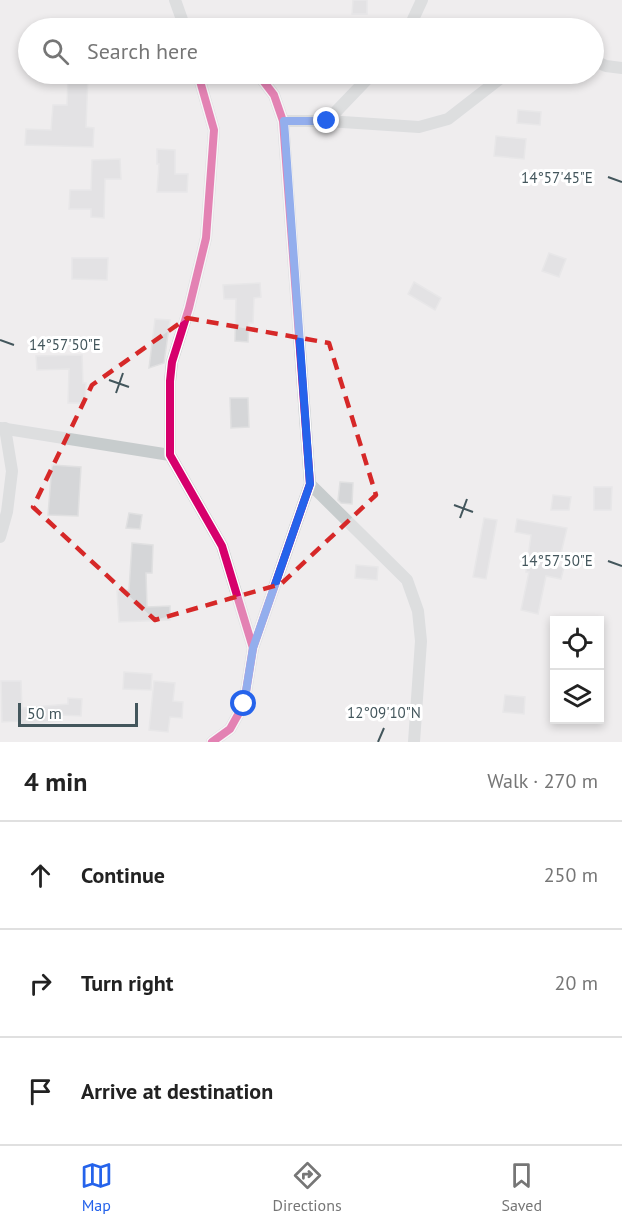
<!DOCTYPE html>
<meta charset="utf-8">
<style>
:root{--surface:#fff;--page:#f2f2f2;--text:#222;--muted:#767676;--line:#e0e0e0;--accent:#2563eb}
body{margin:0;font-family:"PT Sans",sans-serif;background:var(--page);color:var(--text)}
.controls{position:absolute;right:18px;bottom:18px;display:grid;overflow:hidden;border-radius:0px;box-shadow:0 3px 9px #0003}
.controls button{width:54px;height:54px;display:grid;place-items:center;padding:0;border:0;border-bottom:2px solid var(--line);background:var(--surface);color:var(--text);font:30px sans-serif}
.scale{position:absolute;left:18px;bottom:15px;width:120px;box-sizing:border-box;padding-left:6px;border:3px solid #43565c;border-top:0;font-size:16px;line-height:21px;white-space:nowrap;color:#43565c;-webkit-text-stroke:4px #fff;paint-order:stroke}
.stop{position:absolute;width:18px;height:18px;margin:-14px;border:4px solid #2563eb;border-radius:50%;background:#fff}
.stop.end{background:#2563eb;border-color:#fff;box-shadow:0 2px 6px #0008}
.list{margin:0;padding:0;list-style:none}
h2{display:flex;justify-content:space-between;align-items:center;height:78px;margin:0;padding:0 24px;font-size:26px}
h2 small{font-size:20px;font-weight:400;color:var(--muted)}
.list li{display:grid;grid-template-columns:39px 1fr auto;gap:18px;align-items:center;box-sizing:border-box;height:108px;padding:0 24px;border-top:2px solid var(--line)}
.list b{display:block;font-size:22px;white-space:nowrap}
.list em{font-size:20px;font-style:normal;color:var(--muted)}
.icon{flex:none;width:33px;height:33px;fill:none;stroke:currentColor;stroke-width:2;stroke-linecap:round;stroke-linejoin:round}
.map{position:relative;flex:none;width:622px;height:742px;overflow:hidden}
.search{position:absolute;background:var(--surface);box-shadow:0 3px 9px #0003;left:18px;right:18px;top:18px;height:66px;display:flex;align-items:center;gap:15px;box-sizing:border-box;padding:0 21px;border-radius:33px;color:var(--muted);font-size:22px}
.sheet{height:402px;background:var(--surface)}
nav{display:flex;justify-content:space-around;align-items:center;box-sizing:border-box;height:84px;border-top:2px solid var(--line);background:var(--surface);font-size:16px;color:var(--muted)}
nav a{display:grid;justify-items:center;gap:3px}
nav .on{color:var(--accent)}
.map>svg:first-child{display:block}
</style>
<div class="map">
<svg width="622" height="742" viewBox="0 0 622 742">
<rect width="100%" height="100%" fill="#efedee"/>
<!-- building -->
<g fill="#d5d6d8" stroke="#e0e0e1" stroke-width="1.5">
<polygon points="353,0 367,0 367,14 352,14"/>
<polygon points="68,76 88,76 86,127 94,128 93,147 25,145 26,129 51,130 53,105 67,105"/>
<polygon points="518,110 541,112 540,125 517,123"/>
<polygon points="496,136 526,139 524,159 494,156"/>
<polygon points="157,149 175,150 175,174 188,174 187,192 157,192 159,164 157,164"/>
<polygon points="120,159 121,179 105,179 104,218 91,217 91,209 69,209 70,190 91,190 92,160"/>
<polygon points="549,253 566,259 559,277 542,271"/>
<polygon points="72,258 108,258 107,280 72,279"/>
<polygon points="414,282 441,298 435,310 408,294"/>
<polygon points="260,283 261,297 254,298 253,323 249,323 248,342 235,341 236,299 224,299 223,285"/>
<polygon points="155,319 170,320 164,363 149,368"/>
<polygon points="82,355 83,383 86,383 85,403 68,403 69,369 37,370 36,356"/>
<polygon points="230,398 248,398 249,427 231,428"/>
<polygon points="52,465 81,467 78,516 48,515"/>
<polygon points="340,482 353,483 352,504 341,503 338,500"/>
<polygon points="594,487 612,487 611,510 594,510"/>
<polygon points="553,495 571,497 569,510 551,510"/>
<polygon points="129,513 142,515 140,529 126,528"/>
<polygon points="484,518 497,520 486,579 473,577"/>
<polygon points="517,519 567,528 558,566 564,567 561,579 546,576 538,614 521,610 529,572 526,572 531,535 515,532"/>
<polygon points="132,543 153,545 152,573 146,573 147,607 170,606 170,620 119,622 117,591 129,590"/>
<polygon points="356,565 378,567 377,580 355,578"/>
<polygon points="124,672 152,674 151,690 123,689"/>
<polygon points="1,681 21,681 22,708 68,704 68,698 82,699 81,716 60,715 61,721 21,725 21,721 2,722"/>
<polygon points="154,681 175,683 173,701 183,702 182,718 170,717 168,732 149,730"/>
<polygon points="505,695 525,697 524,714 503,712"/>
</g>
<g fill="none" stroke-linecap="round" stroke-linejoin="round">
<!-- minor -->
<g stroke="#c7cccd" stroke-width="12">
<polyline points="175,0 185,28"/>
<polyline points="409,28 422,0"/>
<polyline points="594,61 606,66 622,68"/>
<polyline points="198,74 214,130 206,238 189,308 172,362 170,381 170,455 222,546 253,648 244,704 230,729 212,742"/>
<polyline points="283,121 327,121 372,74"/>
<polyline points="327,121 419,127 448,119 506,74"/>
<polyline points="0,428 170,455"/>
<polyline points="310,484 407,580 418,611 421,641 414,742"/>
<polyline points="0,537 7,512 12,471 5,428"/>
<polyline points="253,648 310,484 283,121 274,95 258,74"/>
</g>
<defs>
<g id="cycleway">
<polyline points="198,74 214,130 206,238 189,308 172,362 170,381 170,455 222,546 253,648 244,704 230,729 212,742"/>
<polyline points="253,648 310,484 283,121 274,95 258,74"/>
</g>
</defs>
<!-- cycleway casing -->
<use href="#cycleway" stroke="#fff" stroke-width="11"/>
<!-- cycleway -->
<use href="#cycleway" stroke="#d6006c" stroke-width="8"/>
</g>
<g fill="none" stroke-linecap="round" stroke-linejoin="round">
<!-- route -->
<polyline stroke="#2563eb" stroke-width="8" points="244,704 253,648 310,484 284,121 327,121"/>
</g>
<!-- marked area -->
<path d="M0 0H622V742H0ZM187 318 329 343 376 495 281 584 155 620 33 507 92 385Z" fill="#efedee" fill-opacity=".55" fill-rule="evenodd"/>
<path fill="none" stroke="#d62828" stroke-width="4.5" stroke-dasharray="12 8" stroke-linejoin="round" d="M187 318 329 343 376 495 281 584 155 620 33 507 92 385Z"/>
<!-- ticks -->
<path fill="none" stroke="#43565c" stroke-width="2" d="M608 177 622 182M0 340 14 345M109 380 129 387M116 393 123 373M454 505 473 512M460 518 467 499M608 561 622 566M378 742 384 728"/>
<g font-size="15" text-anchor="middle" fill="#43565c" stroke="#fff" stroke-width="6" stroke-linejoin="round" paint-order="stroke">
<text x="557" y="183">14°57'45"E</text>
<text x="65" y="350">14°57'50"E</text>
<text x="557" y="566">14°57'50"E</text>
<text x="384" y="718">12°09'10"N</text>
</g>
</svg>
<div class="controls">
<button><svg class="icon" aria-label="locate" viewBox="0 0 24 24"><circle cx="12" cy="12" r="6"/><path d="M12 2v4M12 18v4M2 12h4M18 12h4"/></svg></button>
<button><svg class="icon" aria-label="layers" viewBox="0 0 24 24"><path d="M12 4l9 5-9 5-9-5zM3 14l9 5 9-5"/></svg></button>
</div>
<div class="scale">50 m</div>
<div class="stop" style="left:244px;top:704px"></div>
<div class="stop end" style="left:327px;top:121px"></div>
<div class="search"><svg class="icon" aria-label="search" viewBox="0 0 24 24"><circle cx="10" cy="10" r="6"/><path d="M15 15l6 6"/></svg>Search here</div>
</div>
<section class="sheet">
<h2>4 min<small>Walk · 270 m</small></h2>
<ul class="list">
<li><svg class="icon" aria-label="ahead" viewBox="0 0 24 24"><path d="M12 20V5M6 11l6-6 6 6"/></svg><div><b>Continue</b></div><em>250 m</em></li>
<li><svg class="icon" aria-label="right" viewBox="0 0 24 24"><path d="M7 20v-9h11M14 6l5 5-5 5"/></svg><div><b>Turn right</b></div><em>20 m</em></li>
<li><svg class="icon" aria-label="arrive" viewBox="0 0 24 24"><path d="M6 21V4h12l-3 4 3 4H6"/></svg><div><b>Arrive at destination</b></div></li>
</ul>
</section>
<nav>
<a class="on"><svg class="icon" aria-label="map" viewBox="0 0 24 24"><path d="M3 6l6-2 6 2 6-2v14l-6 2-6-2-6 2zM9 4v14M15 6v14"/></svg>Map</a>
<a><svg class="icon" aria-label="directions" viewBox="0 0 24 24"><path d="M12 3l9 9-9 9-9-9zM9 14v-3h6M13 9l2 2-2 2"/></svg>Directions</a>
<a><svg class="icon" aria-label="saved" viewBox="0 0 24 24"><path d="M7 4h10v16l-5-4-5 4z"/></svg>Saved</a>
</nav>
